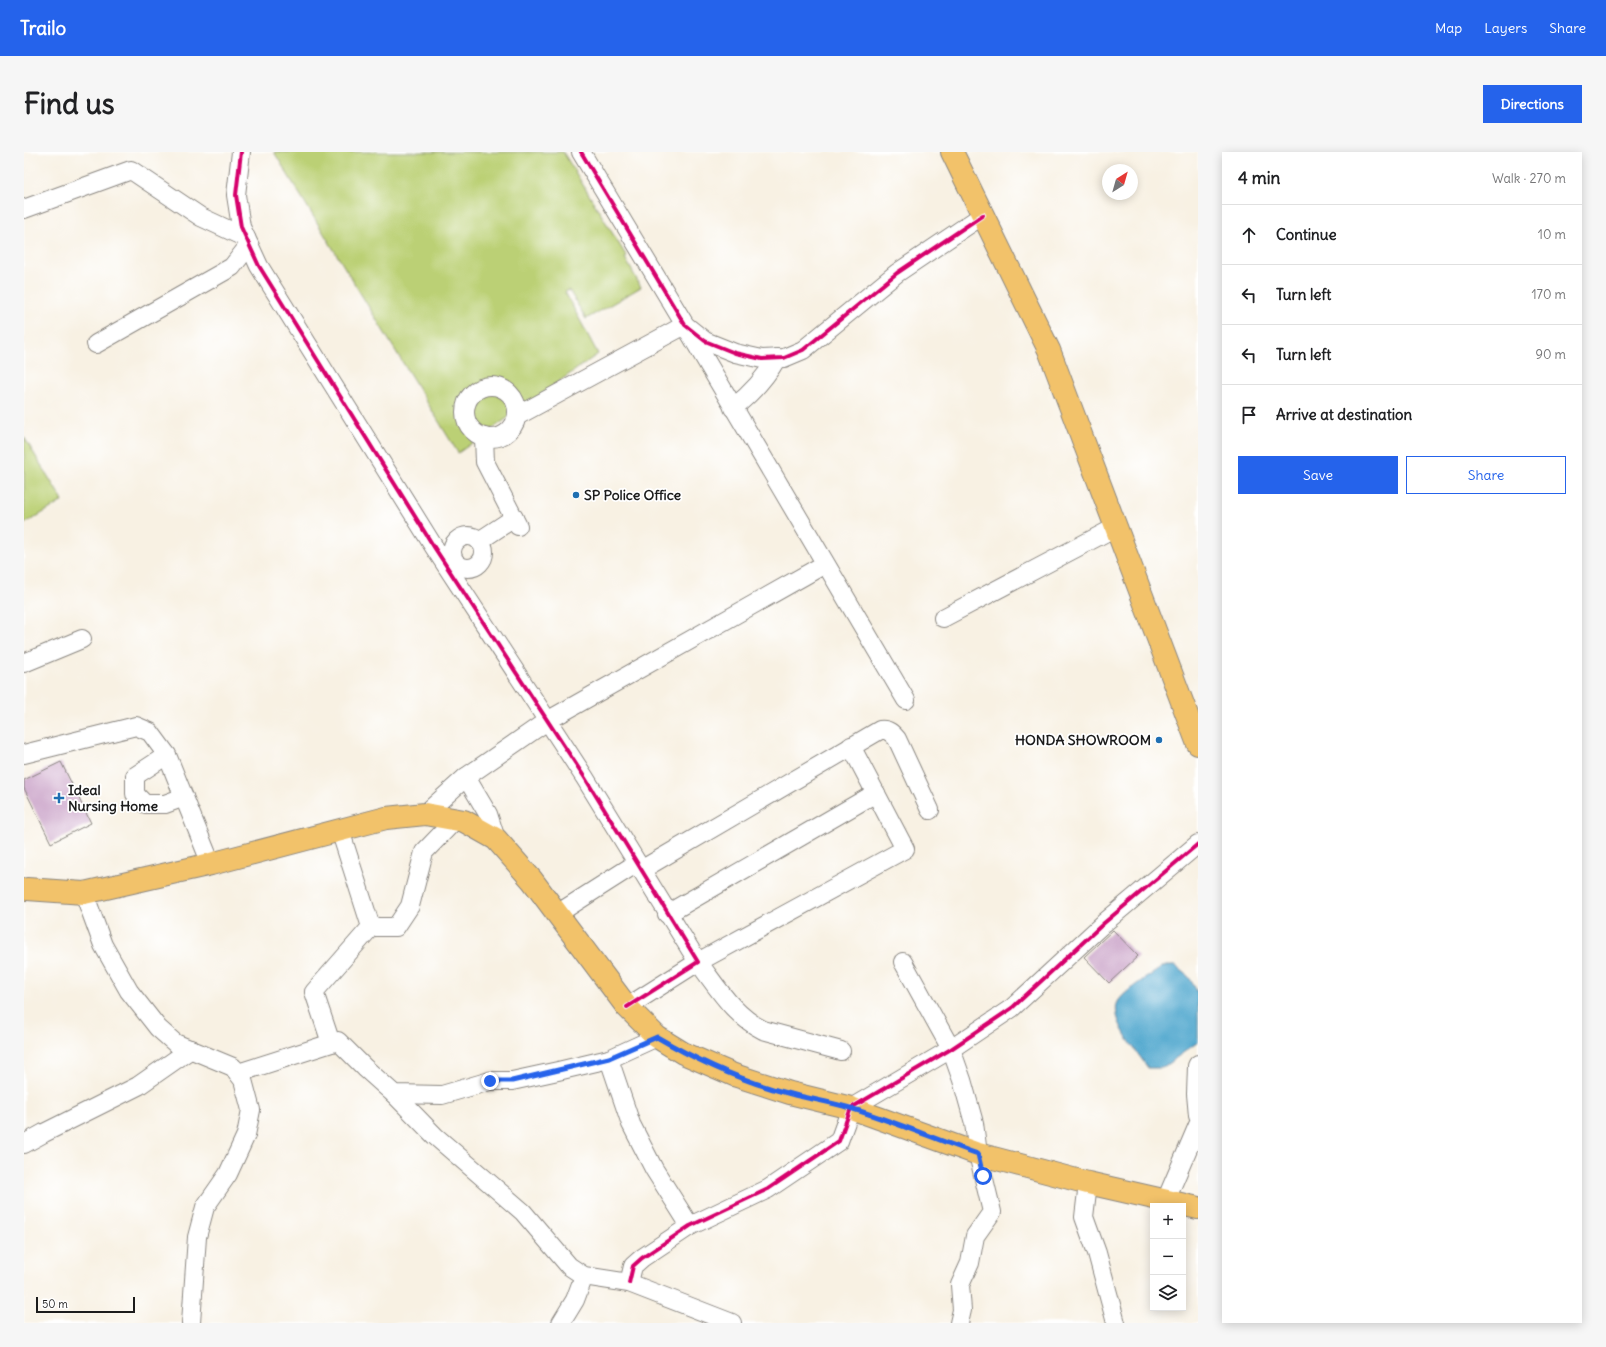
<!DOCTYPE html>
<meta charset="utf-8">
<style>
:root{--surface:#fff;--page:#f6f6f6;--text:#202124;--muted:#757577;--line:#e0e0e0;--accent:#2563eb}
body{margin:0;font-family:Delius,sans-serif;background:var(--page);color:var(--text)}
.controls{position:absolute;right:12px;bottom:12px;display:grid;overflow:hidden;border-radius:0px;box-shadow:0 2px 10px #0003}
.controls button{width:36px;height:36px;display:grid;place-items:center;padding:0;border:0;border-bottom:1px solid var(--line);background:var(--surface);color:var(--text);font:20px sans-serif}
.compass{position:absolute;left:1078px;top:12px;width:36px;height:36px;border-radius:50%;background:var(--surface);box-shadow:0 2px 10px #0003;rotate:37deg}
.scale{position:absolute;left:12px;bottom:10px;width:99px;box-sizing:border-box;padding-left:4px;border:2px solid #1c1c1c;border-top:0;font-size:11px;line-height:14px;white-space:nowrap;color:#1c1c1c;-webkit-text-stroke:3px #fff;paint-order:stroke}
.stop{position:absolute;width:12px;height:12px;margin:-9px;border:3px solid #2563eb;border-radius:50%;background:#fff}
.stop.end{background:#2563eb;border-color:#fff;box-shadow:0 1px 4px #0008}
.list{margin:0;padding:0;list-style:none}
h2{display:flex;justify-content:space-between;align-items:center;height:52px;margin:0;padding:0 16px;font-size:17px}
h2 small{font-size:13px;font-weight:400;color:var(--muted)}
.list li{display:grid;grid-template-columns:26px 1fr auto;gap:12px;align-items:center;box-sizing:border-box;height:60px;padding:0 16px;border-top:1px solid var(--line)}
.list b{display:block;font-size:15px;white-space:nowrap}
.list em{font-size:13px;font-style:normal;color:var(--muted)}
.actions{display:flex;gap:8px;padding:12px 16px}
.actions a{flex:1;padding:9px 0;border:1px solid var(--accent);border-radius:0px;text-align:center;font-size:14px;color:var(--accent)}
.actions .main{background:var(--accent);color:#fff}
.icon{flex:none;width:22px;height:22px;fill:none;stroke:currentColor;stroke-width:2;stroke-linecap:round;stroke-linejoin:round}
.map{position:relative;flex:none;width:1174px;height:1171px;overflow:hidden;border-radius:0px}
header{display:flex;align-items:center;gap:24px;box-sizing:border-box;height:56px;padding:0 20px;background:var(--accent);color:#fff}
header strong{font-size:19px}
nav{display:flex;gap:22px;margin-inline-start:auto;font-size:14px}
.intro{display:flex;align-items:center;justify-content:space-between;box-sizing:border-box;height:96px;padding:0 24px}
h1{margin:0;font-size:28px}
.button{padding:10px 18px;border-radius:0px;background:var(--accent);color:#fff;font-size:14px;font-weight:700}
main{display:flex;gap:24px;padding:0 24px}
aside{flex:1;background:var(--surface);border-radius:0px;box-shadow:0 2px 10px #0003}
.map>svg:first-child{display:block}
</style>
<header>
<strong>Trailo</strong>
<nav><a>Map</a><a>Layers</a><a>Share</a></nav>
</header>
<div class="intro"><h1>Find us</h1><a class="button">Directions</a></div>
<main>
<div class="map">
<svg width="1174" height="1171" viewBox="0 0 1174 1171">
<rect width="100%" height="100%" fill="#fff"/>
<filter id="ink" filterUnits="userSpaceOnUse"><feTurbulence type="fractalNoise" baseFrequency=".025" numOctaves="2"/><feDisplacementMap in="SourceGraphic" scale="8" xChannelSelector="R" yChannelSelector="G"/><feConvolveMatrix kernelMatrix="1 2 1 2 8 2 1 2 1" color-interpolation-filters="sRGB"/></filter>
<filter id="wash" filterUnits="userSpaceOnUse"><feTurbulence type="fractalNoise" baseFrequency=".012" numOctaves="4" result="noise"/><feDisplacementMap in="SourceGraphic" scale="16" xChannelSelector="R" yChannelSelector="G"/><feGaussianBlur stdDeviation="0.9" result="paint"/><feColorMatrix in="noise" values="0 0 0 0 0 0 0 0 0 0 0 0 0 0 0 0 0 1.4 0 .05"/><feComposite in="paint" operator="in"/></filter>
<g filter="url(#wash)">
<rect width="100%" height="100%" fill="#f8f1e3"/>
<!-- green -->
<g fill="#bbd074" stroke="#6c7648">
<polygon points="250,0 539,0 603,105 601,106 617,135 562,167 545,138 541,140 574,202 434,301"/>
<polygon points="0,285 39,349 0,372"/>
</g>
<!-- water -->
<path fill="#53a9cf" stroke="#386276" d="M1140 814H1151L1165 825 1174 841V890L1138 916H1124C1114 901 1083 865 1095 848 1104 836 1127 823 1140 814Z"/>
<g id="blocks">
<!-- building -->
<g fill="#caa3c8">
<polygon points="37,610 67,671 27,691 0,636 0,628"/>
<polygon points="1089,778 1114,804 1085,831 1060,805"/>
</g>
</g>
</g>
<g filter="url(#ink)">
<use href="#blocks" fill-opacity="0" stroke="#8a8680" stroke-width="1"/>
<g fill="none" stroke-linecap="round" stroke-linejoin="round">
<defs>
<g id="minor">
<polyline points="217,0 212,43 217,75 235,114 410,395 561,626 674,810 603,855"/>
<polyline points="557,0 661,173 681,189 711,201 738,207 760,206 779,198 873,121 959,63"/>
<polyline points="0,57 107,18 177,65 222,86"/>
<polyline points="72,192 208,115 225,93"/>
<circle cx="467" cy="260" r="26"/>
<path d="M709 256C728 241 741 227 753 206"/>
<polyline points="493,264 661,173 882,548"/>
<polyline points="460,285 461,310 494,374"/>
<circle cx="444" cy="400" r="16"/>
<polyline points="455,389 490,366"/>
<polyline points="919,466 1092,375"/>
<polyline points="0,511 58,487"/>
<polyline points="0,602 112,574 126,580 143,603 187,712"/>
<polyline points="143,603 111,624 111,642 121,652 141,652 160,645"/>
<polyline points="442,625 464,662 472,687"/>
<polyline points="401,662 442,625 523,569 801,412"/>
<path d="M617 718 856 578C864 577 868 581 873 587L906 658"/>
<polyline points="60,741 79,793 105,839 134,876 151,891 209,915 219,928 227,958 222,983 204,1022 181,1055 173,1085 167,1171"/>
<polyline points="533,762 613,711"/>
<polyline points="643,762 852,641"/>
<polyline points="347,775 372,775 386,754 400,700 432,667"/>
<polyline points="879,810 927,897 938,928 950,971 954,1002 968,1060 951,1084 946,1111 936,1133 938,1158 935,1171"/>
<polyline points="307,891 290,840 347,775 316,678"/>
<path d="M817 899 739 878C709 863 694 836 674 810L881 697 827 594"/>
<polyline points="585,907 607,972 630,1017 666,1074"/>
<polyline points="1174,912 1173,914 1172,942 1174,964"/>
<polyline points="214,921 314,889 341,916 370,942 418,943 466,929 488,929 534,919 585,907 633,885"/>
<polyline points="370,942 411,984 499,1060 545,1114 560,1124 605,1131 708,1171"/>
<polyline points="0,992 20,981 114,934 167,897"/>
<polyline points="1064,1031 1060,1065 1073,1101 1092,1171"/>
<polyline points="1142,1048 1174,973"/>
<polyline points="605,1131 609,1114 618,1106 666,1074 744,1037 815,989 827,956 927,897 988,856 1080,771 1174,692"/>
<polyline points="537,1171 551,1148 560,1124"/>
</g>
<g id="major">
<polyline points="928,0 1025,198 1174,592"/>
<polyline points="3,737 60,741 187,712 362,666 401,662 440,669 472,687 508,728 603,855 633,885 659,901 710,923 766,941 827,956 954,1002 1064,1031 1174,1056"/>
</g>
</defs>
<!-- minor casing -->
<use href="#minor" stroke="#8a8680" stroke-width="20"/>
<!-- major casing -->
<use href="#major" stroke="#8a8680" stroke-width="24"/>
<!-- minor -->
<use href="#minor" stroke="#fff" stroke-width="18"/>
<!-- major -->
<use href="#major" stroke="#f2c26a" stroke-width="22"/>
<defs>
<g id="cycleway">
<polyline points="217,0 212,43 217,75 235,114 410,395 561,626 674,810 603,855"/>
<polyline points="557,0 661,173 681,189 711,201 738,207 760,206 779,198 873,121 959,63"/>
<polyline points="605,1131 609,1114 618,1106 666,1074 744,1037 815,989 827,956 927,897 988,856 1080,771 1174,692"/>
</g>
</defs>
<!-- cycleway casing -->
<use href="#cycleway" stroke="#fff" stroke-width="6"/>
<!-- cycleway -->
<use href="#cycleway" stroke="#d6006c" stroke-width="4"/>
</g>
</g>
<g fill="none" stroke-linecap="round" stroke-linejoin="round" filter="url(#ink)">
<!-- route -->
<path stroke="#2563eb" stroke-width="5" d="M466 929H488L585 906 633 885C674 909 720 930 767 942 786 947 806 950 826 956 869 969 911 987 954 1002L959 1024"/>
</g>
<!-- markers -->
<g fill="#1f6fb2" stroke="#fff" stroke-width="1.5">
<circle cx="552" cy="343" r="4"/>
<circle cx="1135" cy="588" r="4"/>
<path d="M33 640h4v4h4v4h-4v4h-4v-4h-4v-4h4z"/>
</g>
<g text-anchor="middle" dominant-baseline="central" stroke-width="3.5" stroke-linejoin="round" paint-order="stroke">
<!-- poi labels -->
<g font-size="14" font-weight="bold" fill="#1c1c1c" stroke="#fff" text-anchor="start">
<text x="560" y="343">SP Police Office</text>
<text x="1127" y="588" text-anchor="end">HONDA SHOWROOM</text>
<text x="44" y="638">Ideal<tspan x="44" dy="16">Nursing Home</tspan></text>
</g>
</g>
</svg>
<div class="controls">
<button>+</button>
<button>−</button>
<button><svg class="icon" aria-label="layers" viewBox="0 0 24 24"><path d="M12 4l9 5-9 5-9-5zM3 14l9 5 9-5"/></svg></button>
</div>
<svg class="compass" viewBox="-18 -18 36 36"><path d="M0-13l5 13h-10z" fill="#e53935"/><path d="M0 13l5-13h-10z" fill="#757577"/></svg>
<div class="scale">50 m</div>
<div class="stop" style="left:959px;top:1024px"></div>
<div class="stop end" style="left:466px;top:929px"></div>
</div>
<aside>
<h2>4 min<small>Walk · 270 m</small></h2>
<ul class="list">
<li><svg class="icon" aria-label="ahead" viewBox="0 0 24 24"><path d="M12 20V5M6 11l6-6 6 6"/></svg><div><b>Continue</b></div><em>10 m</em></li>
<li><svg class="icon" aria-label="left" viewBox="0 0 24 24"><path d="M17 20v-9H6M10 6l-5 5 5 5"/></svg><div><b>Turn left</b></div><em>170 m</em></li>
<li><svg class="icon" aria-label="left" viewBox="0 0 24 24"><path d="M17 20v-9H6M10 6l-5 5 5 5"/></svg><div><b>Turn left</b></div><em>90 m</em></li>
<li><svg class="icon" aria-label="arrive" viewBox="0 0 24 24"><path d="M6 21V4h12l-3 4 3 4H6"/></svg><div><b>Arrive at destination</b></div></li>
</ul>
<div class="actions"><a class="main">Save</a><a>Share</a></div>
</aside>
</main>
